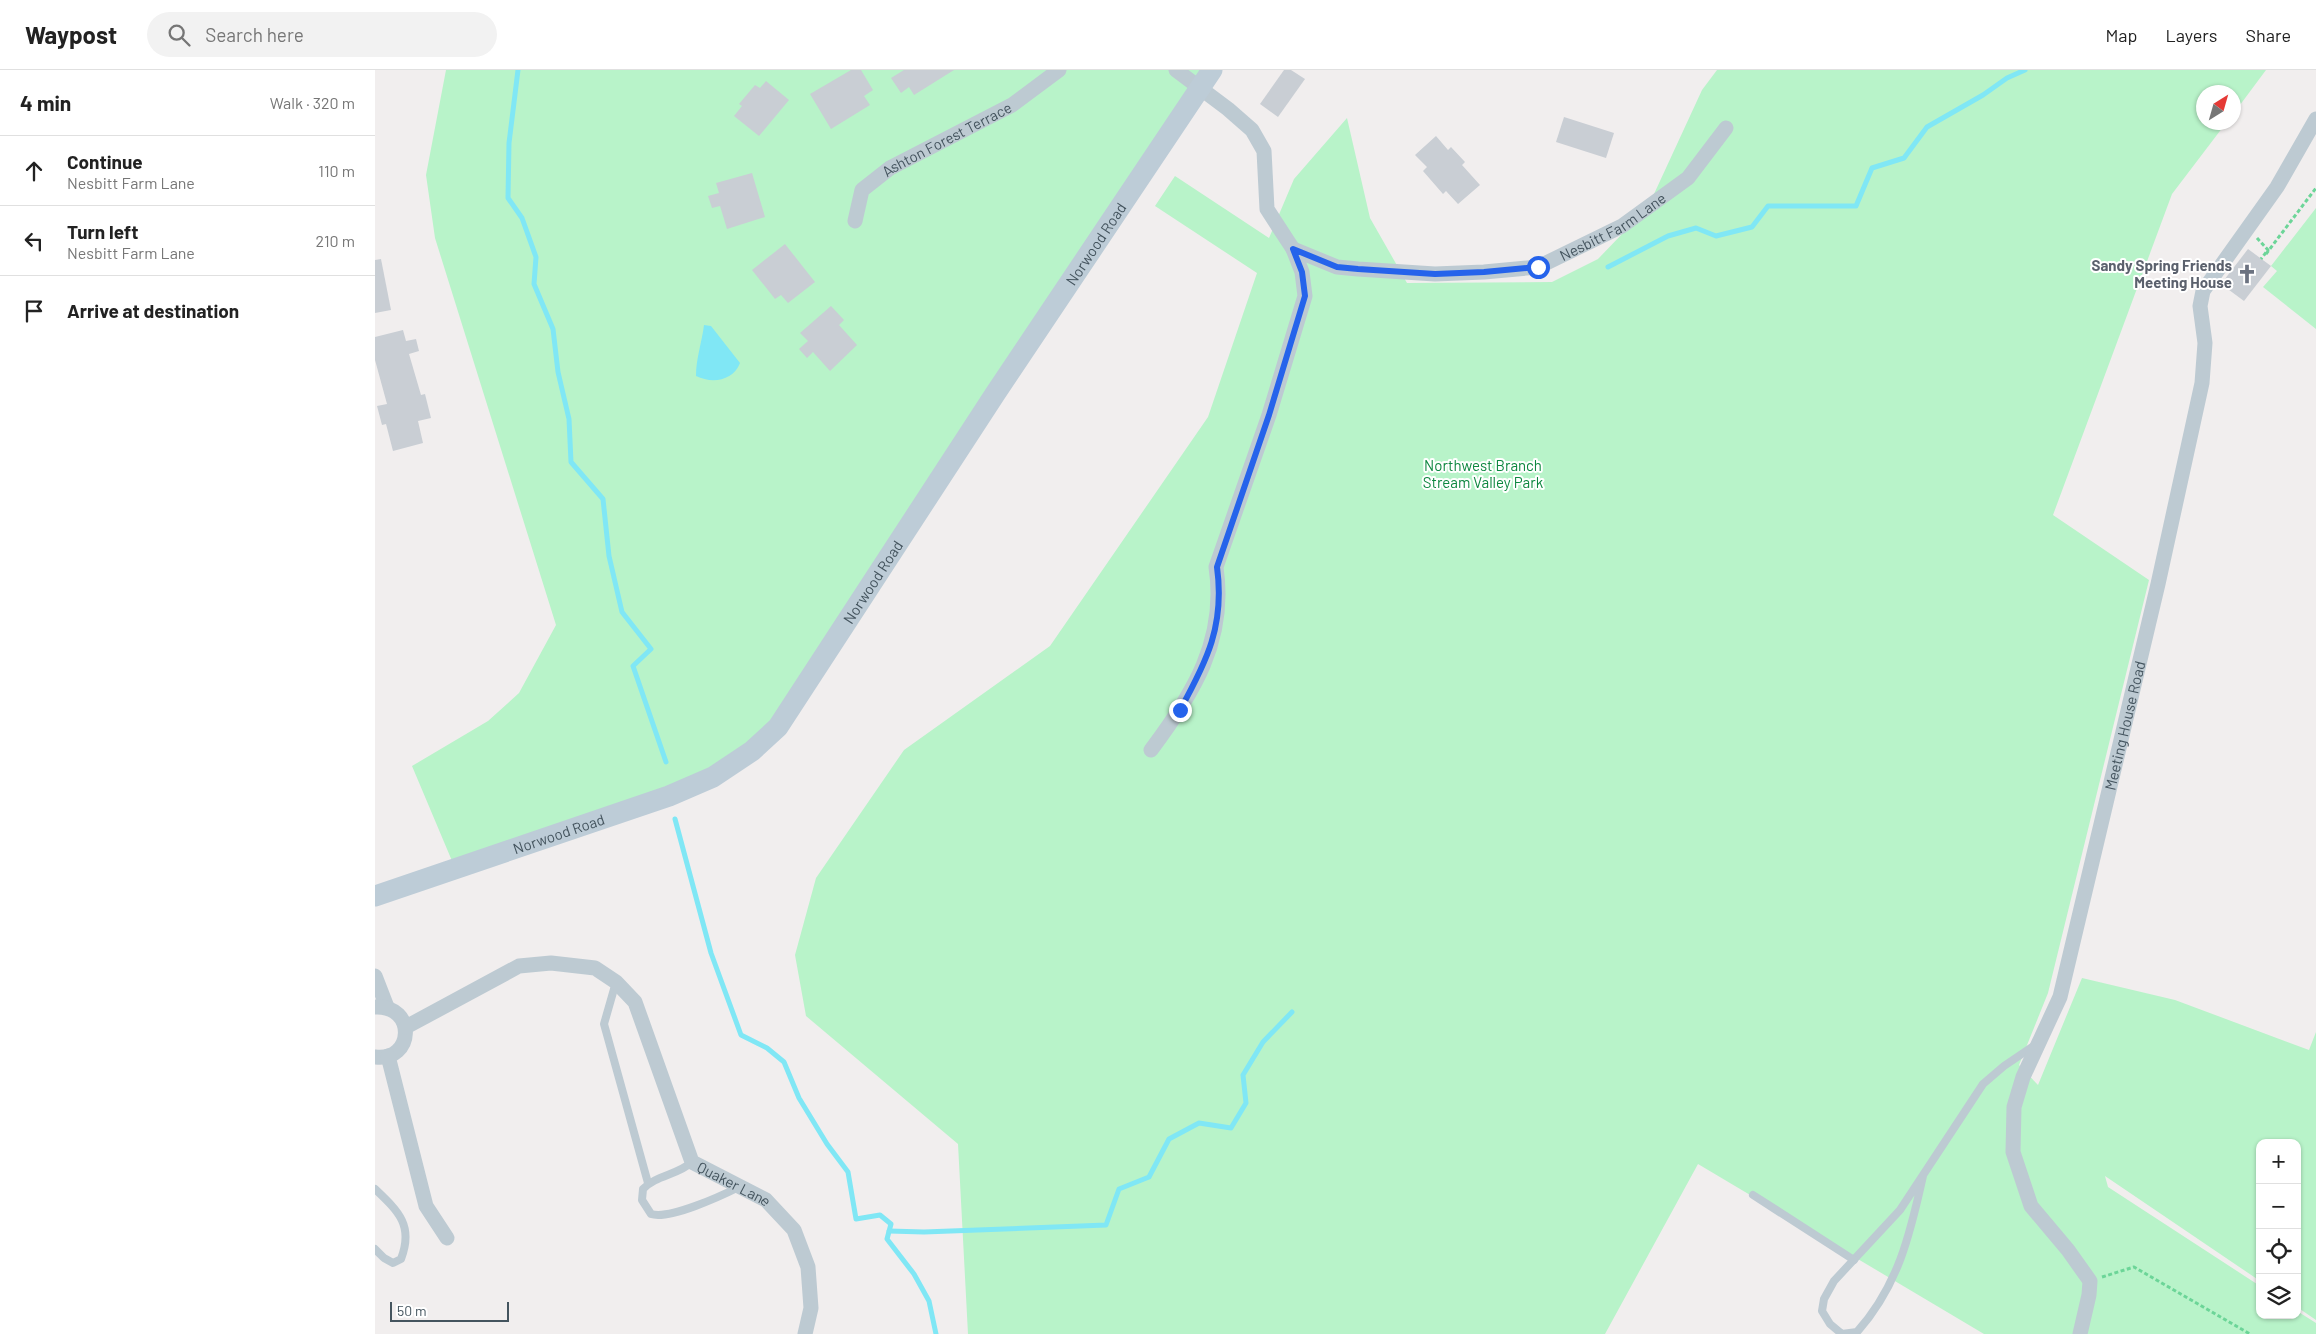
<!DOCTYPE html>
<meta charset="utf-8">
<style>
:root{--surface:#fff;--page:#f2f2f2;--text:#222;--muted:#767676;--line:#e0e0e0}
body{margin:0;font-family:Barlow,sans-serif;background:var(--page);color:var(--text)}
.controls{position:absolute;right:15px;bottom:15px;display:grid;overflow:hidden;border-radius:10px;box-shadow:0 1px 4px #0004}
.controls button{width:45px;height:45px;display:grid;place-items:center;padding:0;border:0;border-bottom:1px solid var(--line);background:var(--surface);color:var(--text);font:25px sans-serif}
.compass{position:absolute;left:1821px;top:15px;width:45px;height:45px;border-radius:50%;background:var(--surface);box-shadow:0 1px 4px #0004;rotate:37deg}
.scale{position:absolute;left:15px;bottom:12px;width:119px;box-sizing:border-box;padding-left:5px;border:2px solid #44545e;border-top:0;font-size:14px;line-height:18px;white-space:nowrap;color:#44545e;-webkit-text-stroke:4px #fff;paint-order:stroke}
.stop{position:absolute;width:15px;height:15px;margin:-11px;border:4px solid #2563eb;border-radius:50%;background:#fff}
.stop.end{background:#2563eb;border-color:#fff;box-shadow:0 1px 5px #0008}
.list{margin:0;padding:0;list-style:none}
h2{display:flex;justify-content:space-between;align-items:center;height:65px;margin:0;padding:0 20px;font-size:21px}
h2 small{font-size:16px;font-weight:400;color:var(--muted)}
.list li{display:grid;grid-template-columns:32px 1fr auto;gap:15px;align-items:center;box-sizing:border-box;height:70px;padding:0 20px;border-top:1px solid var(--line)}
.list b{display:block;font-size:19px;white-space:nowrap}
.list p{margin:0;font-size:16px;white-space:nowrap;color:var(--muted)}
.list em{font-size:16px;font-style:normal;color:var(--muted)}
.icon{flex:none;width:28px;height:28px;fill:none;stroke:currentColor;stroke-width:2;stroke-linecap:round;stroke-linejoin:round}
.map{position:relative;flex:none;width:1941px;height:1264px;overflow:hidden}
header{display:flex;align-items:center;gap:30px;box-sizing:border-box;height:70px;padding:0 25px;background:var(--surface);border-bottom:1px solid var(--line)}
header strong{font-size:24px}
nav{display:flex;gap:28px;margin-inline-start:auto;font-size:18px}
.search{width:350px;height:45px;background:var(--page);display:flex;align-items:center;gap:12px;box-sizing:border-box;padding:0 18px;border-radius:28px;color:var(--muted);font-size:19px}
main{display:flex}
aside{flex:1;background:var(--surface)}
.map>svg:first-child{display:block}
</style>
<header>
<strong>Waypost</strong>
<div class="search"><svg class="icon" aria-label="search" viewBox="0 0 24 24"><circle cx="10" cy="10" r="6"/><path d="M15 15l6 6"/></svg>Search here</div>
<nav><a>Map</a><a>Layers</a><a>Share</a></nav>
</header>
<main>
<aside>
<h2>4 min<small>Walk · 320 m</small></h2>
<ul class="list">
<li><svg class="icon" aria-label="ahead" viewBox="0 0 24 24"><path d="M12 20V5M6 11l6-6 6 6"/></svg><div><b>Continue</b><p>Nesbitt Farm Lane</p></div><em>110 m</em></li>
<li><svg class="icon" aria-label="left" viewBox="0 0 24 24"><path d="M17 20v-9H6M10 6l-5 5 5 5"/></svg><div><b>Turn left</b><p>Nesbitt Farm Lane</p></div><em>210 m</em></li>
<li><svg class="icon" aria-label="arrive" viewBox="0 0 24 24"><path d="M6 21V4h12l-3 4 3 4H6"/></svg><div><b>Arrive at destination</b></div></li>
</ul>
</aside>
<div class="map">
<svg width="1941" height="1264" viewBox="0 0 1941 1264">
<rect width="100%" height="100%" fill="#f1eeee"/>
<!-- green -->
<g fill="#b8f3c9">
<polygon points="71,0 837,0 403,657 338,707 80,798 37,696 113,651 144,623 181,555 60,168 51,105"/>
<polygon points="1342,0 1891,0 1859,43 1858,22 1828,22 1828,52 1851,53 1797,124 1678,445 1774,510 1673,923 1644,995 1663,1015 1707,908 1800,930 1934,980 1941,962 1941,1250 1922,1237 1922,1073 1885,1073 1885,1211 1730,1106 1733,1117 1885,1216 1885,1245 1922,1245 1922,1241 1941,1253 1941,1264 1609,1264 1323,1094 1230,1264 593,1264 583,1074 431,946 420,885 441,808 529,680 675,576 833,347 882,203 780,136 800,106 894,168 919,109 972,48 995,148 1032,213 1177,212 1223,189 1273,137 1327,20"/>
<polygon points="1941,138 1941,259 1888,217 1902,201 1896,196"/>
</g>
<!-- water -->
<path fill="#80e7f5" d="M329 255 336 256 365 293C358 311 337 314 321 306 321 288 327 272 329 255Z"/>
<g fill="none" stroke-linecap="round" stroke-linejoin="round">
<!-- stream -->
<g stroke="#80e7f5" stroke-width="5">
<polyline points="143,0 134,73 133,128 147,148 161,187 159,214 178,259 183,302 194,349 196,392 228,429 234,486 247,542 276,579 258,596 291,692"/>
<polyline points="1233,197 1293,166 1321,158 1341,166 1377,157 1393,136 1481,136 1497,98 1529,88 1552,57 1608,25 1632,8 1650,0"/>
<polyline points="300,749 336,883 366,965 392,978 409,992 424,1028 452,1074 473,1102 481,1149 505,1145 516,1154 512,1169 539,1204 554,1231 561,1264"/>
<polyline points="514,1161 549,1162 731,1155 744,1119 774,1107 794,1069 824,1053 856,1058 871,1033 868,1005 888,972 917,942"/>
</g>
</g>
<!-- building -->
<g fill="#c9ced4">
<polygon points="476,0 486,0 498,20 489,26 495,35 456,59 435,24"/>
<polygon points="529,0 579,0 539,25 534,17 526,23 516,8"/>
<polygon points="909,0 916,0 930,9 903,47 885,34"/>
<polygon points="391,11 414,30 384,66 359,46 367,36 364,34 380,15 385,18"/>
<polygon points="1189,47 1239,63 1231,88 1181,72"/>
<polygon points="1061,66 1073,80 1076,77 1090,92 1087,95 1105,115 1083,134 1071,121 1068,124 1048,101 1052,97 1040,85"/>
<polygon points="377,103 390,147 352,159 345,136 337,138 333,126 344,123 341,113"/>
<polygon points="410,174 440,212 413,233 406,225 400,229 377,200"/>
<polygon points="1873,179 1896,196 1869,231 1846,214"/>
<polygon points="6,189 16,240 0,243 0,190"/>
<polygon points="456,236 469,250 464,255 482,275 455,301 438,282 432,288 424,279 433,271 425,263"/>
<polygon points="28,260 31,271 41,269 44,281 34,284 46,325 50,324 56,348 43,351 48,373 18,381 11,354 7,355 2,336 12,334 0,290 0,267"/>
</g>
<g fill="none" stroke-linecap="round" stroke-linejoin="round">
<!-- path -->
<g stroke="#6cd598" stroke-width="3" stroke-dasharray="4 2.5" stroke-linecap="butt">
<polyline points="1882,168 1893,180 1886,189"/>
<polyline points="1891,184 1941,118"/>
<polyline points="1727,1207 1759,1197 1875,1264"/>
</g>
<!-- lane -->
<g stroke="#bdcad2" stroke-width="8">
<polyline points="241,912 229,954 273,1113"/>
<path d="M317 1092C303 1105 281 1105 268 1119L267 1130 276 1144C294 1150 346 1126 364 1117"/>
<path d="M1548 1106C1535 1165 1523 1216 1482 1262L1467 1264 1455 1254 1447 1241 1449 1229 1459 1211 1525 1140 1608 1014 1629 996 1660 975"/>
<path d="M0 1119C23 1141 39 1155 26 1189L18 1193 9 1188 0 1179"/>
<polyline points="1378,1125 1479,1190"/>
</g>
<!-- street -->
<g stroke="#bdcad2" stroke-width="15">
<path id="s1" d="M480 151 487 120 515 98 637 35 684 0"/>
<path id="s2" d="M918 179 962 197 983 199 1060 204 1109 202 1163 197 1247 156 1313 108 1351 58"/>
<path d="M776 680C818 624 852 570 841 497L894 345 930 226 927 202 918 179 892 139 889 81 877 60 853 39 801 0"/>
<polyline points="0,906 12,937"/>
<path d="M0 937C42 935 39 992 0 987"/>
<path id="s3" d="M31 957 144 896 176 893 220 898 241 912 260 932 317 1092 391 1130 419 1160 433 1197 436 1238 430 1264"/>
<polyline points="13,986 51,1136 72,1168"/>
<path id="s4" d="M1705 1264 1714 1225 1715 1211 1693 1180 1656 1136 1638 1082 1639 1037 1648 1007 1685 927 1783 514 1827 313 1830 273 1825 236 1828 221 1902 117 1941 49"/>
</g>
<!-- secondary -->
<path stroke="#bdccd7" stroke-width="21" id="s5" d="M0 826 294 726 338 707 377 681 403 657 620 324 837 0"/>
</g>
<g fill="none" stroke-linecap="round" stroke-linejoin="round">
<!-- route -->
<path stroke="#2563eb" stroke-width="6" d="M805 640C832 591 850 555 842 497L894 345 930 226 927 202 918 179 962 197 983 199 1060 204 1109 202 1163 197"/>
</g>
<!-- icons -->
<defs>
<symbol id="church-bare" viewBox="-9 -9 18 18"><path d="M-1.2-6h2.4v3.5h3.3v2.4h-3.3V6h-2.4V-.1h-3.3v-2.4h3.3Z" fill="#6b7280" stroke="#fff" stroke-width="2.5" paint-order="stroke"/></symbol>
</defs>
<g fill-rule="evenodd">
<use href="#church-bare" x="1858" y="190" width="28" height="28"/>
</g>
<g text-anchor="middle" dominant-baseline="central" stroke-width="4" stroke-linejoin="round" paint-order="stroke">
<!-- street labels -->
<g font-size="15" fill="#44545e" stroke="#fff">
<text stroke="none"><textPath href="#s1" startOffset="131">Ashton Forest Terrace</textPath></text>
<text stroke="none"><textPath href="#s2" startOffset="334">Nesbitt Farm Lane</textPath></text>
<text stroke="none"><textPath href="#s5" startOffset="1019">Norwood Road</textPath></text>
<text stroke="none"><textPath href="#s5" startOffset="614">Norwood Road</textPath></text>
<text stroke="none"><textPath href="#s4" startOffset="650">Meeting House Road</textPath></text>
<text stroke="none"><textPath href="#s5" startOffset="194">Norwood Road</textPath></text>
<text stroke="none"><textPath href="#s3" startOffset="475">Quaker Lane</textPath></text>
</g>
<!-- worship labels -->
<g font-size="15" font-weight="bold" fill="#5b616d" stroke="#fff" text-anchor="end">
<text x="1857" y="195">Sandy Spring Friends<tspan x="1857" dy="17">Meeting House</tspan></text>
</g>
<!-- park labels -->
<g font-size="15" fill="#0d873f" stroke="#fff">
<text x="1108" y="395">Northwest Branch<tspan x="1108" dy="17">Stream Valley Park</tspan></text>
</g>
</g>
</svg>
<div class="controls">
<button>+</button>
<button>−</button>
<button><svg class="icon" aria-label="locate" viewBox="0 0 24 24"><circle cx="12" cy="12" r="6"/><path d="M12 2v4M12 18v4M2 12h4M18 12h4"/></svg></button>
<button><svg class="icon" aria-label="layers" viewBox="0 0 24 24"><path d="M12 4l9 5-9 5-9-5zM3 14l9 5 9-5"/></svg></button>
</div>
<svg class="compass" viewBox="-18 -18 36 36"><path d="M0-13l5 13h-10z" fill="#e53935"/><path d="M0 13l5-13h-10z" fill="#767676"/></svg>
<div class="scale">50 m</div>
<div class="stop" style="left:1163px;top:197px"></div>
<div class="stop end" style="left:805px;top:640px"></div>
</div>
</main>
